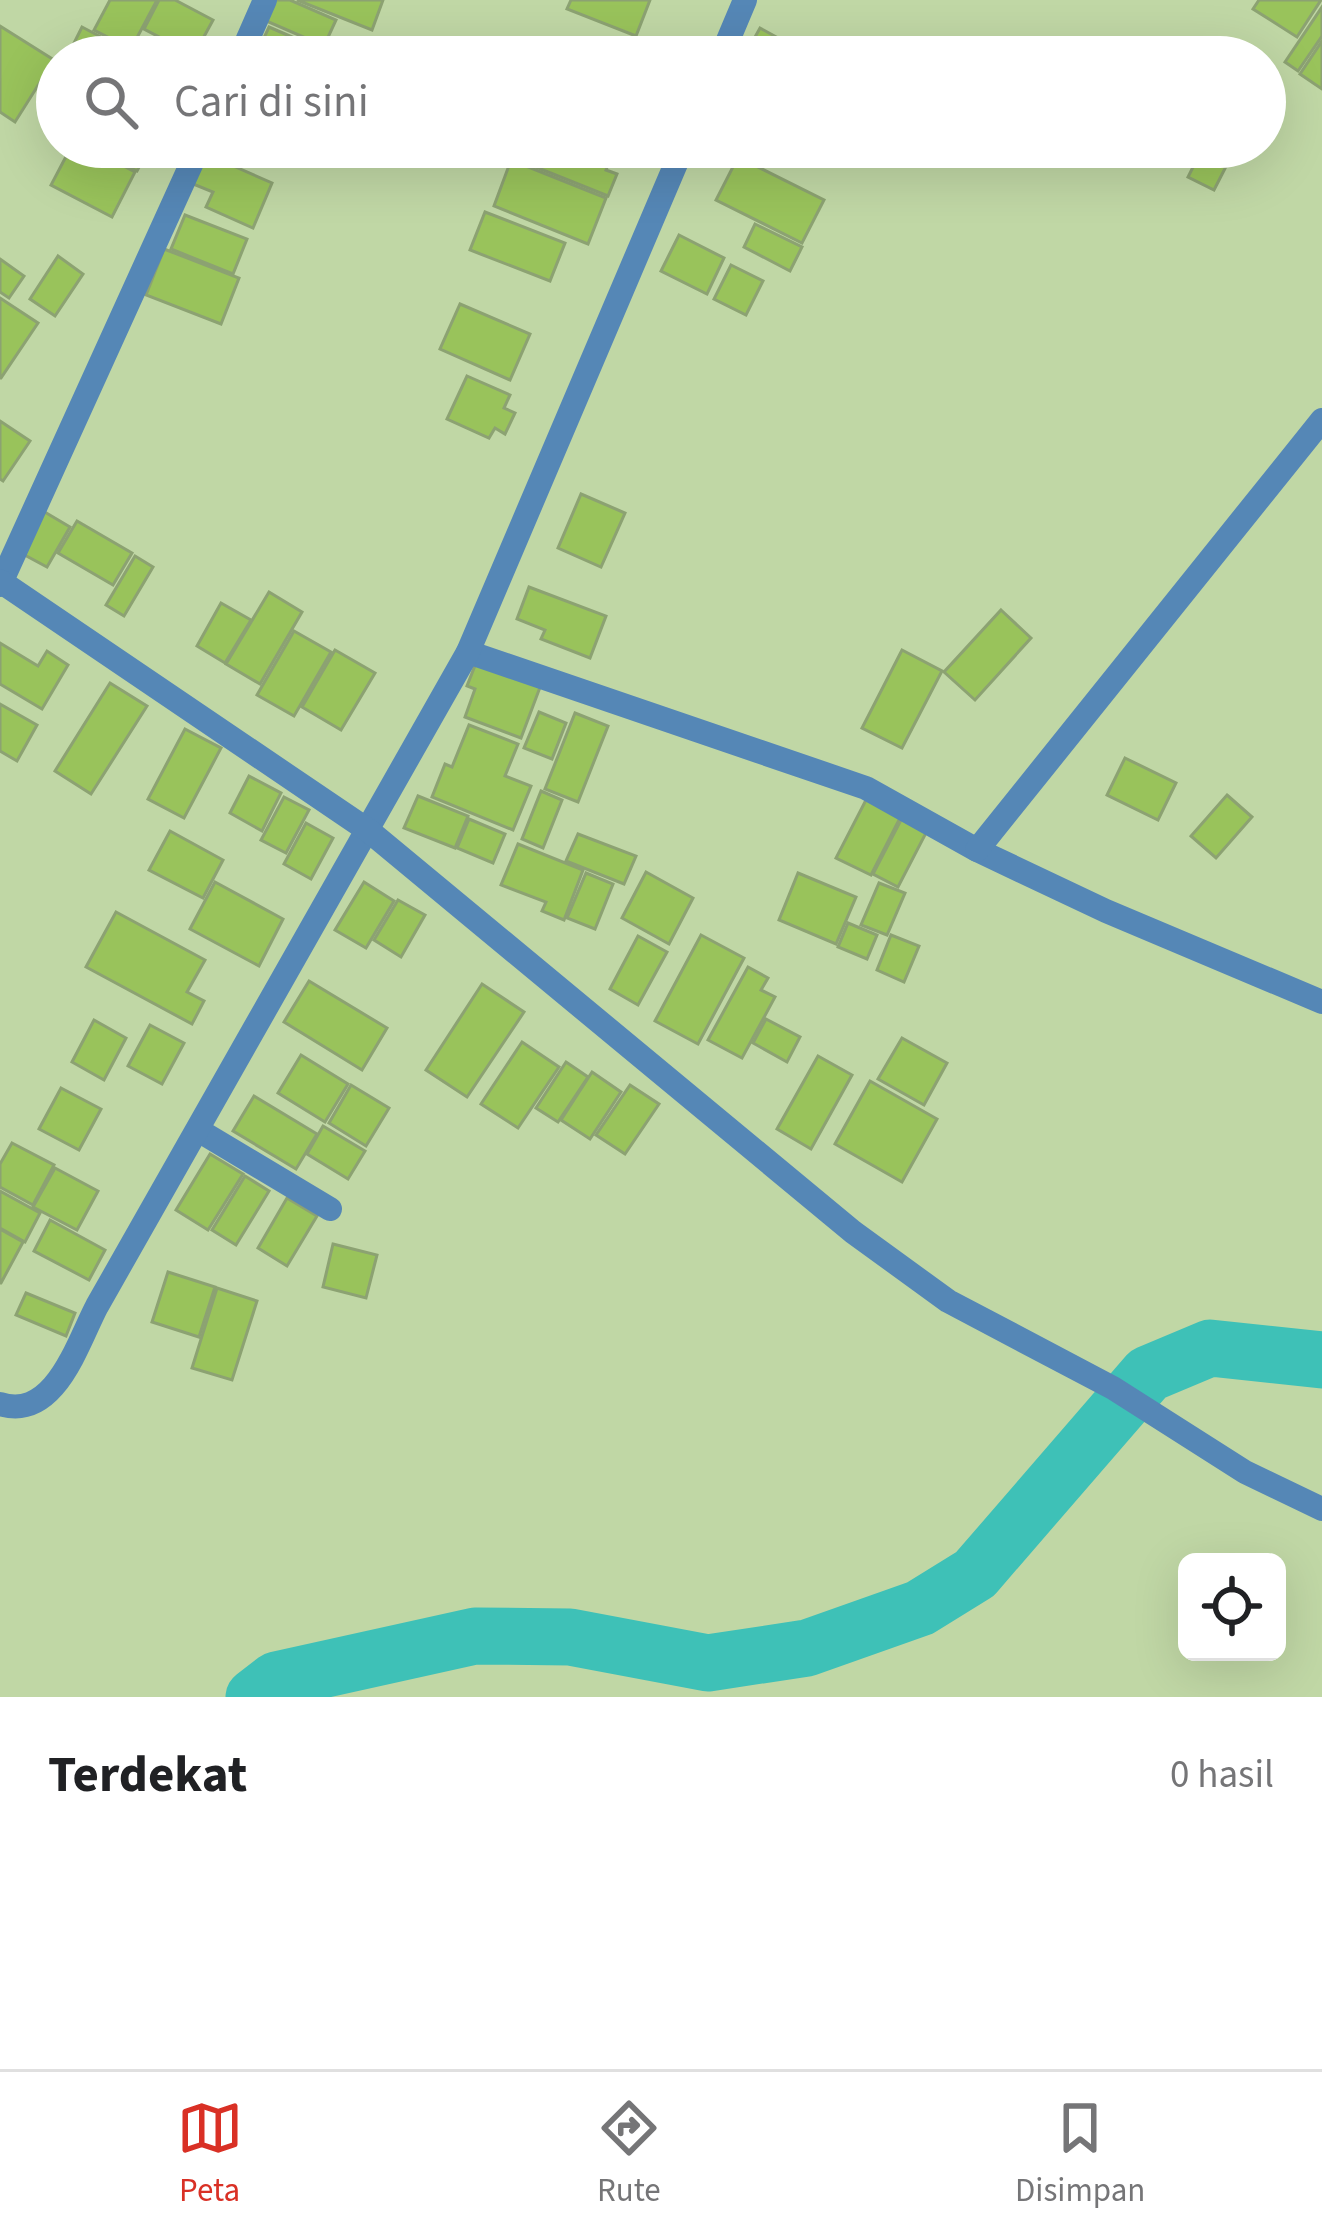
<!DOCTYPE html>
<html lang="id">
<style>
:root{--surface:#fff;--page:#f2f2f2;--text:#202124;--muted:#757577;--line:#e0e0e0;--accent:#d93025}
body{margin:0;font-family:"Source Sans 3",sans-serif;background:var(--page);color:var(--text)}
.controls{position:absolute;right:36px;bottom:36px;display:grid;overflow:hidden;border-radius:18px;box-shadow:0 12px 48px #0002}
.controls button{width:108px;height:108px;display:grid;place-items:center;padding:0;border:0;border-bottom:3px solid var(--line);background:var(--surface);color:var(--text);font:60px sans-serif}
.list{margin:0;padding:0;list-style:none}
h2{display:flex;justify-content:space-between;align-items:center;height:156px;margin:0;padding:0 48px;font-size:51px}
h2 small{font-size:39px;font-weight:400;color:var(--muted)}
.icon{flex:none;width:66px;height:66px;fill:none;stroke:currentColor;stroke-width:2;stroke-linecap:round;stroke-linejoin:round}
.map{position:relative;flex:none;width:1322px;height:1697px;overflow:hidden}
.search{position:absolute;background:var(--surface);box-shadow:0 12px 48px #0002;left:36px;right:36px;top:36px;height:132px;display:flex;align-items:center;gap:30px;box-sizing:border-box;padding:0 42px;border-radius:66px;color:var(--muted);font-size:45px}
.sheet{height:372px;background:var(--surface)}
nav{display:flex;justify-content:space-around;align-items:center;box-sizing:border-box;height:168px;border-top:3px solid var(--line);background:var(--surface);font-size:33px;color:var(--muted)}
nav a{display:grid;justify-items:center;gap:6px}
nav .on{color:var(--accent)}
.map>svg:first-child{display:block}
</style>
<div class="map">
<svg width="1322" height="1697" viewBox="0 0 1322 1697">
<rect width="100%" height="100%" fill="#c0d7a5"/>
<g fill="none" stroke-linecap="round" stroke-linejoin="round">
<!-- river -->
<polyline stroke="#3ec1b7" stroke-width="57" points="254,1697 276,1680 475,1636 570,1637 708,1663 807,1648 920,1608 975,1574 1148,1374 1210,1348 1322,1360"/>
</g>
<!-- building -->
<g fill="#99c35b" stroke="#8ca272" stroke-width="3">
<polygon points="110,0 157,0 131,49 94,30"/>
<polygon points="159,0 175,0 213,20 194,55 144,29"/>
<polygon points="273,0 290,0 336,20 324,46 264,20"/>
<polygon points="297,0 383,0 372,30"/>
<polygon points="571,0 650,0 636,36 567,9"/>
<polygon points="1259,0 1321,0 1297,37 1253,9"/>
<polygon points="1322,7 1322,36 1298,71 1285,62"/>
<polygon points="0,26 54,60 15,122 0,112"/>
<polygon points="82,27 139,57 82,57 70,51"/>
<polygon points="269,27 336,56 335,57 256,55"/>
<polygon points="760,28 802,51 799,57 744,57"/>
<polygon points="1322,41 1322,89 1300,74"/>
<polygon points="71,147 87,147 135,172 112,217 51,185"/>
<polygon points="92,147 150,147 137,171"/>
<polygon points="523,147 615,147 606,170 617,174 608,196 518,160"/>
<polygon points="772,147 817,147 806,166"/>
<polygon points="1203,147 1236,147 1214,190 1188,177"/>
<polygon points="206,154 272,183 253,228 206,207 213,192 193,184"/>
<polygon points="738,157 824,200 802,243 716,200"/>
<polygon points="511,160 606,198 588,244 494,206"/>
<polygon points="485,212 565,243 550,281 470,250"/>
<polygon points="185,215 247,239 233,274 171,249"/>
<polygon points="755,224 802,247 790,271 744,247"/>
<polygon points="679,235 724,258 707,294 661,271"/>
<polygon points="164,249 239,278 221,324 146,295"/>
<polygon points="58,256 83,274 55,316 30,299"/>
<polygon points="0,259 24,276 9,298 0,292"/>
<polygon points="731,265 763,281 746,315 714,299"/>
<polygon points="0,298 38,323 1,378 0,378"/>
<polygon points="460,304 530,334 510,380 440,349"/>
<polygon points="467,376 510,395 504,408 515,413 505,434 495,428 489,438 447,419"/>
<polygon points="0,421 30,441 3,481 0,479"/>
<polygon points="581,494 625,513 601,567 558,548"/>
<polygon points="43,511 70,527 47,567 19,552"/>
<polygon points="77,521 132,553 113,585 58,553"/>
<polygon points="135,556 153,567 124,616 106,605"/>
<polygon points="529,587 606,616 590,658 541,639 545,630 517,619"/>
<polygon points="269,592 302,612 260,684 226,664"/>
<polygon points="221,603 251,620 225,663 197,646"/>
<polygon points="1001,610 1031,638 975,700 944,672"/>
<polygon points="294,631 331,652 294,716 257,695"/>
<polygon points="0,643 38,666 47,651 68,665 42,709 0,684"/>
<polygon points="335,650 375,673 341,730 302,707"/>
<polygon points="902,650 942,671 902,748 862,728"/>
<polygon points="478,658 542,682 521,738 465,717 475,689 467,686"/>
<polygon points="110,683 147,706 91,794 55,771"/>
<polygon points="0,704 37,725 17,761 0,751"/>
<polygon points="539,712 566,723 552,759 524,748"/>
<polygon points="575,713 608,726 578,802 545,789"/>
<polygon points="469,725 518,744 505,776 531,786 513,830 432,797 445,764 452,767"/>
<polygon points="185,729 221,748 184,818 148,799"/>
<polygon points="1125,758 1176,783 1158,820 1107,795"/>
<polygon points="249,776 281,793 262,831 230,813"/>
<polygon points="541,791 562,800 543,848 522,839"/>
<polygon points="1227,795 1252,817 1216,858 1191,836"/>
<polygon points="418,796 468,816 455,848 404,828"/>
<polygon points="284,797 309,810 286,853 261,840"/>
<polygon points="867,798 901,816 871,875 836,858"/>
<polygon points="902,818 927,831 898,887 873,874"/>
<polygon points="469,819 505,834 493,863 457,848"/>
<polygon points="306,823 333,838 311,879 284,864"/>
<polygon points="170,831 223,860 203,898 149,870"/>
<polygon points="578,834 636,856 624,884 566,861"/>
<polygon points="518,844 583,870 564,920 542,911 546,902 501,885"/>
<polygon points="646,872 693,898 669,944 622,918"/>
<polygon points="586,873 613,884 595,929 567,918"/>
<polygon points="798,873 856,897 836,944 779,920"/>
<polygon points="215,882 283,919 259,966 190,929"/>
<polygon points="364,882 394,901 366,948 335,930"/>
<polygon points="879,883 905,893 887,935 861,925"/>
<polygon points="398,900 425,915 401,957 374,940"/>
<polygon points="116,912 205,960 187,992 204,1001 192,1024 86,967"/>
<polygon points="848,923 877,935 867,959 838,947"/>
<polygon points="701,935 744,958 698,1044 655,1021"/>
<polygon points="891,935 919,946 904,982 877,970"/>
<polygon points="638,936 667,952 638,1005 610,989"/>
<polygon points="748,967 768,978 761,990 775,997 742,1058 708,1040"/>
<polygon points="309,981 387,1028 362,1070 284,1022"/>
<polygon points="482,984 524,1012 467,1097 426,1070"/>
<polygon points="766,1019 800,1037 787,1062 753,1043"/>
<polygon points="94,1020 126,1038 104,1080 72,1062"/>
<polygon points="150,1025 184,1043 162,1084 128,1066"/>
<polygon points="902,1038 947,1063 924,1105 878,1079"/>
<polygon points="522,1042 559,1067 518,1128 481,1104"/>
<polygon points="301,1055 348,1084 325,1122 278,1093"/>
<polygon points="818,1056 852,1075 811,1149 777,1129"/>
<polygon points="566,1062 588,1077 558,1122 536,1108"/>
<polygon points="592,1072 621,1092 590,1139 561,1120"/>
<polygon points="870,1081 937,1119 902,1182 835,1144"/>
<polygon points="351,1085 389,1108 366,1146 329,1123"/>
<polygon points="630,1085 659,1104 625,1154 596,1135"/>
<polygon points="61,1088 101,1109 79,1150 39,1129"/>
<polygon points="254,1096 317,1134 296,1169 233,1131"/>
<polygon points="323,1126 365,1151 348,1179 307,1154"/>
<polygon points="12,1143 54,1165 33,1205 0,1187 0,1164"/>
<polygon points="210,1154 243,1174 208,1230 176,1210"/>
<polygon points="55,1168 98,1191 77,1230 33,1207"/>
<polygon points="245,1176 269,1191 236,1245 212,1230"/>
<polygon points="0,1191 40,1213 25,1242 0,1228"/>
<polygon points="287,1198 317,1216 287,1266 258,1248"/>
<polygon points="50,1220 105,1250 89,1280 34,1251"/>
<polygon points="0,1229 23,1242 1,1283 0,1283"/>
<polygon points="333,1244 377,1255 366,1298 323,1287"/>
<polygon points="168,1272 215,1287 199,1337 152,1322"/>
<polygon points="217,1288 257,1301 232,1380 192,1368"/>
<polygon points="26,1293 75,1313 66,1336 16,1315"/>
</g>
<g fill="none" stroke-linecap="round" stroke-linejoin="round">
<!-- minor -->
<g stroke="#5587b6" stroke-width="24">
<polyline points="240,57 265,0"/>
<polyline points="721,57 745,0"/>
<polyline points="0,585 199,147"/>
<polyline points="468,652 866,788 977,850 1106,911 1322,1002"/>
<polyline points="977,850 1322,420"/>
<polyline points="198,1130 330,1209"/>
<path d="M0 1404C55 1421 77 1344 97 1306L468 652 683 147"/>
</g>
<!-- tertiary -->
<polyline stroke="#5587b6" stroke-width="24" points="0,581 369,831 853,1232 948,1301 1113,1388 1245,1472 1322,1509"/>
</g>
</svg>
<div class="controls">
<button><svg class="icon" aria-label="locate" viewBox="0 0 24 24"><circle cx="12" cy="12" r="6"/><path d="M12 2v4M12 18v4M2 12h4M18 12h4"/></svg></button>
</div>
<div class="search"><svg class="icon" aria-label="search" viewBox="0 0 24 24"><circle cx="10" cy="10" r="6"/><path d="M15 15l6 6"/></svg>Cari di sini</div>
</div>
<section class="sheet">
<h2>Terdekat<small>0 hasil</small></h2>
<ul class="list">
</ul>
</section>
<nav>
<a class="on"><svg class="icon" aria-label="map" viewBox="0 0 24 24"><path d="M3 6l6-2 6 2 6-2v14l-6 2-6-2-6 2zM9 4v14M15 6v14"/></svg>Peta</a>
<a><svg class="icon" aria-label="directions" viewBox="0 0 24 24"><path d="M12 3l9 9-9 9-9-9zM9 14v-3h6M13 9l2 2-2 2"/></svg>Rute</a>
<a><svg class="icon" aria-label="saved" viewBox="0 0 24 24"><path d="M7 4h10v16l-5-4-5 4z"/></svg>Disimpan</a>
</nav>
